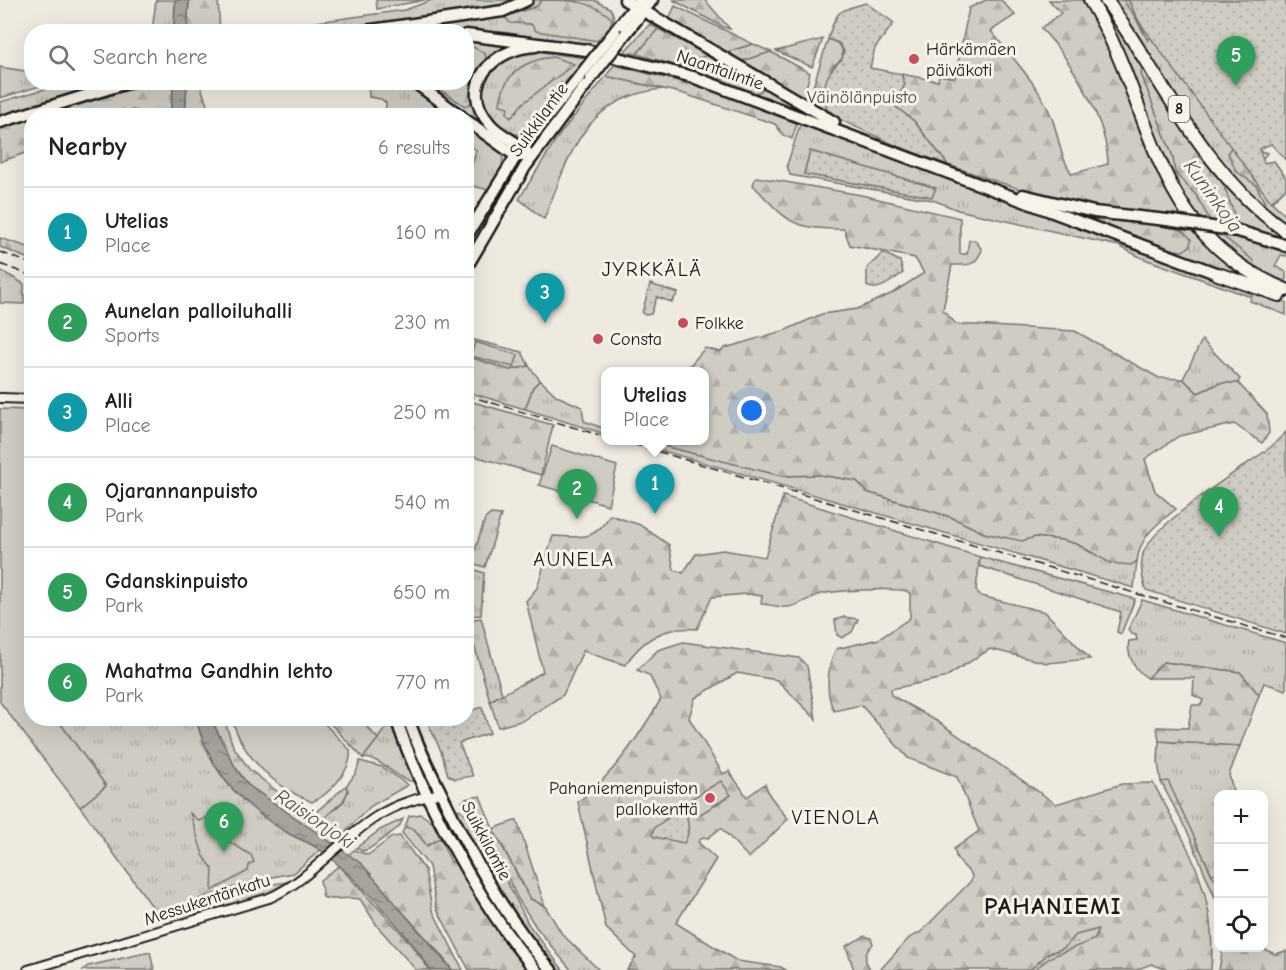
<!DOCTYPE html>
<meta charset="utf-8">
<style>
:root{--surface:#fff;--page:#f2f2f2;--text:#222;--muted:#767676;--line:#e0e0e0;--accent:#d1495b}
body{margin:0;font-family:"Comic Neue",sans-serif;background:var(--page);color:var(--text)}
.controls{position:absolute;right:18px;bottom:18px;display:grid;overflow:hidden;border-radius:12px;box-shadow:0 6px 24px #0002}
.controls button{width:54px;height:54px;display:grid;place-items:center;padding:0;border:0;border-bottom:2px solid var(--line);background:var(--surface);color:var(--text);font:30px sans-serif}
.you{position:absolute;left:752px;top:411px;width:21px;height:21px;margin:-15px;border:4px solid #fff;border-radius:50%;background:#1a73e8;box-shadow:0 0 0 9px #1a73e833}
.badge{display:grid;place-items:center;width:39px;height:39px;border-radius:50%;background:var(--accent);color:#fff;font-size:20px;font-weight:700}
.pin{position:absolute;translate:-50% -50px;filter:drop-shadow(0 2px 3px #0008)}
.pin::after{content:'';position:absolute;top:32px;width:21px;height:18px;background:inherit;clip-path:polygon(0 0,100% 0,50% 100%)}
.popup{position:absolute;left:601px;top:367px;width:108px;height:78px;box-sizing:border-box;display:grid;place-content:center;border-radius:12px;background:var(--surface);filter:drop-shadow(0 2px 4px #0005);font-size:20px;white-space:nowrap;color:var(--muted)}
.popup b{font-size:22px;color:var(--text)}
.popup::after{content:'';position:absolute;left:50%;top:100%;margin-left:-12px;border:12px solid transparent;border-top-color:var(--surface)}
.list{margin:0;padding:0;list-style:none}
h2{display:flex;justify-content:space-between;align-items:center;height:78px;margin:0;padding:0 24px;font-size:26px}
h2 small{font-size:20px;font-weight:400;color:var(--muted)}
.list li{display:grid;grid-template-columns:39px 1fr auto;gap:18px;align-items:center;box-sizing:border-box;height:90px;padding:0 24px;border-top:2px solid var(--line)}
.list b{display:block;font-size:22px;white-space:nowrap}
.list p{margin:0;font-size:20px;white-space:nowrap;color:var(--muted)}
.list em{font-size:20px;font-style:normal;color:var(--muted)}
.icon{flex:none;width:33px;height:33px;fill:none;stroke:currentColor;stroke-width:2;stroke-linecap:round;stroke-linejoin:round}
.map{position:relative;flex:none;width:1286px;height:970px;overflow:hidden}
.search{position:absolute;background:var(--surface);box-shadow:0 6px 24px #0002;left:24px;top:24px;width:450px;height:66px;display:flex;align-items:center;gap:15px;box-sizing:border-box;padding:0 21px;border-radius:24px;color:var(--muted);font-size:22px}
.panel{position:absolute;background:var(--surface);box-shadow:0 6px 24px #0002;left:24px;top:108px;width:450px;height:618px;border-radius:24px}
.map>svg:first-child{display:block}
</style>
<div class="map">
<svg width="1286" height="970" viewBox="0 0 1286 970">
<defs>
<pattern id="grass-tufts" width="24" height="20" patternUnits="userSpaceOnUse" patternTransform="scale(1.5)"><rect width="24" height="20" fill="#cfccc3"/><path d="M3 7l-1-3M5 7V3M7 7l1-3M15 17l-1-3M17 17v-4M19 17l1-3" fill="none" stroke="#b1afa7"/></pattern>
<pattern id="forest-firs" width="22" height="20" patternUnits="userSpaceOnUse" patternTransform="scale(1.5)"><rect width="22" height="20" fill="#cfccc3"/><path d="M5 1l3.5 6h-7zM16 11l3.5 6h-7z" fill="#b1afa7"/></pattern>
<pattern id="wetland-marsh" width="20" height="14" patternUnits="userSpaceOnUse" patternTransform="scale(1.5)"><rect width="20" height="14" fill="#cfccc3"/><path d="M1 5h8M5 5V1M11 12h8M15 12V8" fill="none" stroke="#b1afa7"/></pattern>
<pattern id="park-dots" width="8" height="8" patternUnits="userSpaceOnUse" patternTransform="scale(1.5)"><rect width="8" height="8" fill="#cfccc3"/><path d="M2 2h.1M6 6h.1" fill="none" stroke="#b1afa7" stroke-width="1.8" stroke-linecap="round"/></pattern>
<pattern id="water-ripples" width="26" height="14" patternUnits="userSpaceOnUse" patternTransform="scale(1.5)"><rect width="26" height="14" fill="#a6a39d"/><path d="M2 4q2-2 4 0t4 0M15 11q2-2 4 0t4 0" fill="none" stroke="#86847f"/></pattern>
</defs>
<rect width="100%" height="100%" fill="#eeeae0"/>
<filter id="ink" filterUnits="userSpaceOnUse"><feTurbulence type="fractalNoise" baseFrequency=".0167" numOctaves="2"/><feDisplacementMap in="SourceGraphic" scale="12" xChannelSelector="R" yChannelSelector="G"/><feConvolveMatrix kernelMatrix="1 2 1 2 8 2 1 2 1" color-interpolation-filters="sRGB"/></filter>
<g filter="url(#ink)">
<!-- grass -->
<g fill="url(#grass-tufts)" stroke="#767470" stroke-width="1.5" fill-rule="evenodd">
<polygon points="156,0 175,0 174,31 152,31"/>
<polygon points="376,0 425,0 377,9"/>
<polygon points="432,0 518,0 493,9 316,31 244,32 405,10"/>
<path d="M532 0H594L610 8C620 23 607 34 598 47L501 32 406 29Z"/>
<path d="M1113 0H1126L1148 41 1151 34 1238 144 1267 153 1248 179 1256 185 1265 203 1262 207C1200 149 1162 69 1113 0Z"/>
<polygon points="650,24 658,29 637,54 624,52"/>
<polygon points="467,41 512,45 477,84 492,131 424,83 466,82"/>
<polygon points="753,44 771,52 736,63 720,54"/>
<path d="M534 51 586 58 528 129C503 150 475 104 484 80 487 75 492 70 496 66 499 63 503 57 506 55 513 52 526 52 534 51Z"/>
<polygon points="707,55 730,67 723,80 678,66"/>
<polygon points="0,67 31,72 32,82 50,83 0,98"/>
<path d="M606 76 663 89C583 97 570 155 544 219L519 199 557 138Z"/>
<polygon points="368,82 409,83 452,115 385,115 386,103 381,99 369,97"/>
<polygon points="66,83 110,83 0,116 0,102"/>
<polygon points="760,84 805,110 805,111 755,93 761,91"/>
<path d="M801 122 1253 292 1251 297 1142 258 1119 246 958 210 933 200 790 175 787 165ZM810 151 935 188 932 197 804 174Z"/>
<polygon points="467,126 499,150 503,157 502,169 490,190 467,185 476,150 467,142"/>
<polygon points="1221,178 1286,236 1286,242 1239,228"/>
<polygon points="1043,205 1191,227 1208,244 1273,288"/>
<polygon points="1200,228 1286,248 1286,256 1281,255 1275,266 1286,272 1286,288 1264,278"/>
<polygon points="0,270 24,284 24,304 0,303"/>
<polygon points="1202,340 1240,379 1238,383 1220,383 1198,393 1183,379"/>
<polygon points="540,380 557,396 582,407 584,421 605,429 605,434 525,409 533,387"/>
<polygon points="629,441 657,441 657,444 782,476 820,475 857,481 867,492 951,517 984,533 1022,540 1035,537 1062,540 1077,544 1090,552 1131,565 1137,561 1134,588"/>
<polygon points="491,514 501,515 485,567 471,563 485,519"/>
<polygon points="980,557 1135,599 1121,634 1117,632 1121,612 979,566"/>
<polygon points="470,568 484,573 481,615 467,616 467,586"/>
<path d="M1142 600 1286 643V690L1264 683 1259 695 1240 672 1164 662 1148 678C1136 672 1126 655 1129 641L1137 640 1136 635 1131 634 1128 630Z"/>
<polygon points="481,618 502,694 490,701 467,620"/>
<path d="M57 719H196C211 775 239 802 287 832 298 839 310 842 320 850L294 873 256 880 157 913 80 807 106 786Z"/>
<path d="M388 719H391L398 740 416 778 415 782C395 780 384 758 363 758L388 725Z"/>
<polygon points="1159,741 1240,746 1229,775 1234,794 1218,794 1218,871 1212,875 1168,782 1161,782 1158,762"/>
<polygon points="360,761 382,767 408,785 371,806 340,836 322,820 344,801 348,791 346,786 356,773"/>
<polygon points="480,796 493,829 530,899 545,906 562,934 599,970 571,970 536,927 518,899 482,823 462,802 465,799"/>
<path d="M459 809 478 824 529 925 563 970H556C515 923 484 868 456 813Z"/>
<polygon points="421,814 433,823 440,838 427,846 414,829 405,827 409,816"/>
<polygon points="403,819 399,827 369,849 363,851 356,848 380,830"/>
<polygon points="293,881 256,900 173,925 172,914 248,888"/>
<polygon points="150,952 154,970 83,970 88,966"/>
</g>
<!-- forest -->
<g fill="url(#forest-firs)" stroke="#767470" stroke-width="1.5">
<polygon points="189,0 218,0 220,31 187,32"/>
<path d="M542 0C569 0 593 0 612 19L610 28 598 41 536 31 531 24 510 23 505 17 537 6Z"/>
<polygon points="673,0 705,0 730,29 723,27"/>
<path d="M986 0H1001L1015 15 991 31C1012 58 1040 86 1052 118 1060 140 1059 155 1072 174L1108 164C1107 119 1071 60 1041 28L1061 13 1049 0H1083L1112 48 1161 178 1184 217 1095 208 1041 196 948 165 914 121 896 107 895 102 904 82 901 74 938 81 939 75 955 78 969 8Z"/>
<polygon points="1095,0 1101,0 1221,178 1239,228 1197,221 1187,210"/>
<polygon points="675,6 753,44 720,54 668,21"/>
<polygon points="658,29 707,55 678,66 637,54"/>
<polygon points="823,39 812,67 776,51"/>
<path d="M828 39C839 43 844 46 842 59L832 67 828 114 808 103Z"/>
<polygon points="467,44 485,53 486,57 474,80 472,103 465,106 429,83 466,82"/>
<polygon points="771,52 810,73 803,100 736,63"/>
<path d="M553 57 574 64 522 104 511 118 507 113 508 107 500 105C503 74 524 60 553 57Z"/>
<polygon points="614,65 717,91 798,120 792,139 783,135 775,124 681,93 606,76"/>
<polygon points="730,67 760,84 761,91 755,93 723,80"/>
<polygon points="153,83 174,83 170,115 139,115 137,111 132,110 116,115 39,116"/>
<polygon points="187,83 200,83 210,115 185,116"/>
<polygon points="31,118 31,151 0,162 0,126"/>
<polygon points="1232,145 1259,156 1265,163 1274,161 1286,178 1286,188 1272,202 1286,216 1286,225 1262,207 1265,203 1256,185 1236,171 1228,153"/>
<path d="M756 177 861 195 960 218V254H967L969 240H975L982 250C975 267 968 265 952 265L943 310 956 324 1075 331 1159 378 1183 379 1198 393 1220 383H1238L1267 414 1269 433 1262 443 1234 424 1179 436 1145 459 1155 491 1176 509C1157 524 1140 536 1137 561L1131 565 1110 563 1077 544 1062 540 1035 537 1022 541 984 533 951 517 867 492 857 481 820 475 782 476 656 444 657 441 704 440V372L685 371 705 348 720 352 725 348 786 330 822 314 857 309 891 294 924 273 915 258 850 245 844 229C791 229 789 223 753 185Z"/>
<polygon points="1090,217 1180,228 1191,239 1190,246 1183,251 1175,250 1088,221"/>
<polygon points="0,238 31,248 31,260 0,247"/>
<polygon points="1253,292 1286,302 1286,315 1250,301"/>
<polygon points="466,354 470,357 510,370 529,366 540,380 533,387 525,409 467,392"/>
<polygon points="466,400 553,425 541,475 467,454"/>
<path d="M783 496 980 557 976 590 981 596 1045 612 1090 659 1047 663 990 649 944 678 891 689V695L940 723 1056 804 1122 784 1153 783C1188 846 1218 896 1211 970H1168L1151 964 1136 970H880L909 938 921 932 971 881 972 875 957 859 954 849 979 831 957 777 908 758 861 705 834 711C825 694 827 666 836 649L879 639 910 618V594L907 591C892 588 832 590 818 595 807 599 800 605 788 607 776 608 772 604 761 604L762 596 747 594 712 597 697 629C665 626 643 638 625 665L583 651 563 695 524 720 498 727 490 701 543 672 526 601 537 588 553 536C581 537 594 542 610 515L640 525 669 545 674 570 683 573 696 554 723 550 765 557Z"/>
<polygon points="844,617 858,619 852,632 842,638 837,635 835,620"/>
<path d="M683 642 799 658 807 666 816 719 777 680 737 673 695 698 689 718 723 774 729 771 747 797 765 784 770 796 788 819 749 858 721 828 708 838 703 837 698 842 716 859 676 923 737 961 781 967 786 970H627L636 957 606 928 578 802C614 774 637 739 661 699L649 675 637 670 658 650Z"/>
<polygon points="1163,662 1240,672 1259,695 1240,746 1159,741 1157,727 1188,728 1192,705 1201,705 1203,700 1193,695 1194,678 1148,678"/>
<polygon points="211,719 224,719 233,746 249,769 337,839 332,844 248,785 235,767"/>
<polygon points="326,719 360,719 378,739 363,758"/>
<polygon points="1168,781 1212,875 1218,882 1218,905 1189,835 1161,782"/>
<polygon points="346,786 348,791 343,801 322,820 317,811"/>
<polygon points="517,820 545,906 531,899 493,829"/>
<polygon points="405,827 414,829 427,846 440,838 451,862 456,860 527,970 469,970 436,907 429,866 402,833"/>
<path d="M400 836 425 870 432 909 463 970H452C439 950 422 934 406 916 387 896 372 871 348 855L354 850 368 855 392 837Z"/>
<path d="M339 866 405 937 430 970H416L378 927 360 899C348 896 333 902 323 897L320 880Z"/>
<path d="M865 936 871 938 873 944C864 953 863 960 871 970H854L846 946Z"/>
<polygon points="1264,945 1266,950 1275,954 1286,951 1286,970 1219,970 1223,948 1264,948"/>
</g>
<!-- wetland -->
<polygon fill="url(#wetland-marsh)" stroke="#767470" stroke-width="1.5" points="1098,929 1095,939 1051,957 1034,970 1030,970 1049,953 1064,948 1076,935"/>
<!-- park -->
<g fill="url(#park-dots)" stroke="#767470" stroke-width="1.5">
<polygon points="1123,0 1286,0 1286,160 1271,144 1259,149 1264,163 1274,161 1286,178 1286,188 1271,202"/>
<path d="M866 3 894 23 875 48 870 68 901 74 905 85 895 102 896 107 914 121 948 165 897 146 828 114C822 90 822 76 842 59L844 51 839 43 828 39C836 10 838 11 866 3Z"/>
<polygon points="810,151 936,188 932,197 804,174"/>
<path d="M883 253 900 261 903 273C892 280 879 293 867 286V268Z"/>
<polygon points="650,284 678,293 672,302 657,297 651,314 645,315 642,313"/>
<polygon points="467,338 522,352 529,366 510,370 470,357 467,354"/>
<path d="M1286 432V634L1146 590C1142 580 1140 565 1143 554 1151 525 1244 467 1271 447Z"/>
<polygon points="482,707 490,733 459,743 473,776 455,779 448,775 441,751 426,719 466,718 467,712"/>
<path d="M677 812 686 813C689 823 690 834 684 843L654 837 652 834 655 827Z"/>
</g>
<!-- garden -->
<g fill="#cfccc3" stroke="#767470" stroke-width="1.5">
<polygon points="475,342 518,355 514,367 471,356"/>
<polygon points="0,409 31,410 32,718 57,719 106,786 80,807 0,702"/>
<polygon points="552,446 617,466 608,505 539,485"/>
<path d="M232 719H320L350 750C353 769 329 795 312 802 275 787 243 758 232 719Z"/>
<polygon points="721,781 731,795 699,815 689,800"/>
<polygon points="190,813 199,821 214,814 226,840 251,855 254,862 249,865 248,871 212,891 213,869 203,855"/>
</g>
<!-- water -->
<g fill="url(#water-ripples)" stroke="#6f6d69" stroke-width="1.5">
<polygon points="175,0 189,0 187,31 174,31"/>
<polygon points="174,83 187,83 185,115 170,115"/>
<path d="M196 719H211L235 767 248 785 362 864 452 970H430C411 936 348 869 316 847 308 842 299 839 291 835 243 807 210 773 196 719Z"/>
</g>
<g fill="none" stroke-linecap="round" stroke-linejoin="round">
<!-- stream -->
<g stroke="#6f6d69" stroke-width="1.5">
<polyline points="1128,0 1148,39"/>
<polyline points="1142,68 1141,74 1173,157 1175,173 1196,195 1211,222"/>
<polyline points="1219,233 1254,261"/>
</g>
<defs>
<g id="minor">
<polyline points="0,398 32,399"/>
<path d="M28 970 269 898C310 880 338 841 376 817 396 804 418 798 441 793"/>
</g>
<g id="major">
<polyline points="625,0 834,122"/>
<polyline points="615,31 640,0"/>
<polyline points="358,32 503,11 527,0"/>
<polyline points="626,33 652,0"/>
<polyline points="466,35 586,50 693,77 1218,274"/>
<polyline points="414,82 461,116"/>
<polyline points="466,120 516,156 522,156"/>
<polyline points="0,122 130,82"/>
<path d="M527 152C517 141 500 136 490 124 456 85 494 48 536 46"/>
<polyline points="1023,195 1094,212 1167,220"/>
<polyline points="1238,231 1285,245"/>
<polyline points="466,237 516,156 579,77"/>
<polyline points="466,268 525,167 591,78"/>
<path d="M396 718C422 797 482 909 536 970"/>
<path d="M408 718C418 748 432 775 446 803 475 862 507 920 551 970"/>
</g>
<g id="highway">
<path d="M1090 0C1158 111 1147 233 1286 290"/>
<path d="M1106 0C1162 79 1205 175 1286 231"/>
<polyline points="1285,245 1286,245"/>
<polyline points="1218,274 1279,295"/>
</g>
</defs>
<!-- minor casing -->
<use href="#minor" stroke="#1c1c1c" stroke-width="12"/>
<!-- major casing -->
<use href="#major" stroke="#1c1c1c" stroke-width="15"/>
<!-- highway casing -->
<use href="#highway" stroke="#1c1c1c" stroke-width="16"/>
<!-- minor -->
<use href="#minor" stroke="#f7f3e8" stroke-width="8"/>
<!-- major -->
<use href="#major" stroke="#f7f3e8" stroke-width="10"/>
<!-- highway -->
<use href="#highway" stroke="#f7f3e8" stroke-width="12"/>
<!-- rail -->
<g stroke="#1c1c1c" stroke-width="1.5" stroke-dasharray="9 4.5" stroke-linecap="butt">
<polyline points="0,252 32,264"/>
<polyline points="0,264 32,276"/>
<polyline points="466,395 606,437"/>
<polyline points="619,440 1286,638"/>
</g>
<defs>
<g id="major-bridge">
<polyline points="579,77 615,31"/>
<polyline points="591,78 626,33"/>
<polyline points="1167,220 1238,231"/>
</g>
</defs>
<!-- major-bridge casing -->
<use href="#major-bridge" stroke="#1c1c1c" stroke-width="15" stroke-linecap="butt"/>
<!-- major-bridge -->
<use href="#major-bridge" stroke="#f7f3e8" stroke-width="10"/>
</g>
</g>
<!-- markers -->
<g fill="#d1495b" stroke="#f7f3e8" stroke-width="2">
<circle cx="914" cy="59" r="6"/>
<circle cx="683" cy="323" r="6"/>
<circle cx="598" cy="339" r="6"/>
<circle cx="710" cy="798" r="6"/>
</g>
<g text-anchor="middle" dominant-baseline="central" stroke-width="6" stroke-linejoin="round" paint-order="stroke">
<!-- shield labels -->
<rect fill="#f7f3e8" stroke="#5e5c59" stroke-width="1.5" x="1168.5" y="96" width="21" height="26" rx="4.5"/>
<g font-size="16" font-weight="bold" fill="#1c1c1c">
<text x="1179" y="109">8</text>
</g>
<!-- poi labels -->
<g font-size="18" fill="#1c1c1c" stroke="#f7f3e8" text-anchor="start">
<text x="926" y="49">Härkämäen<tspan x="926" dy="21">päiväkoti</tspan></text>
<text x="695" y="323">Folkke</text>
<text x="610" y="339">Consta</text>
<text x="698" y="788" text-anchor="end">Pahaniemenpuiston<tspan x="698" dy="21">pallokenttä</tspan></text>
</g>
<!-- street labels -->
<g font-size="18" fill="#1c1c1c" stroke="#f7f3e8">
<text transform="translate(720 70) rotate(19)">Naantalintie</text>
<text transform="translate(539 120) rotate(-54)">Suikkilantie</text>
<text transform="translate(486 841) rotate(62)">Suikkilantie</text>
<text transform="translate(207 900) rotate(-18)">Messukentänkatu</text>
</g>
<!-- park labels -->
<g font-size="18" fill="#52514e" stroke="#f7f3e8">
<text x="862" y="97">Väinölänpuisto</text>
</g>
<!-- water labels -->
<g font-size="20" font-style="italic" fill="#535250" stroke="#f7f3e8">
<text transform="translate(1213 196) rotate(54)">Kuninkoja</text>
<text transform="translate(315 819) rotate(34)">Raisionjoki</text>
</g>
<!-- neighbourhood labels -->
<g font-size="20" letter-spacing="1.5" fill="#1c1c1c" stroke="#f7f3e8">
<text x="652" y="269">JYRKKÄLÄ</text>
<text x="574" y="559">AUNELA</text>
<text x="836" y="817">VIENOLA</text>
</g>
<!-- district labels -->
<g font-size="24" font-weight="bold" letter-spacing="1.5" fill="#1c1c1c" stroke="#f7f3e8">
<text x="1053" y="906">PAHANIEMI</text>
</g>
</g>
</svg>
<div class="controls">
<button>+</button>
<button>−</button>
<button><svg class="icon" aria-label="locate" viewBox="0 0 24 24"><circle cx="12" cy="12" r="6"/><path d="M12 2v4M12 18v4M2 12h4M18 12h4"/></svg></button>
</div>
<div class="you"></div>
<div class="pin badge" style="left:655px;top:514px;background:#0f9aa8">1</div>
<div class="popup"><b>Utelias</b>Place</div>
<div class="pin badge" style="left:577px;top:519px;background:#2e9e5b">2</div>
<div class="pin badge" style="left:545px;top:323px;background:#0f9aa8">3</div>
<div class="pin badge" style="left:1219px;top:537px;background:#2e9e5b">4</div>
<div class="pin badge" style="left:1236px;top:86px;background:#2e9e5b">5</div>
<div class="pin badge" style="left:224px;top:852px;background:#2e9e5b">6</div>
<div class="search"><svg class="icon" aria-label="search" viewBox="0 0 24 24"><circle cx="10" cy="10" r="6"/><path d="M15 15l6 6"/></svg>Search here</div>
<section class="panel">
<h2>Nearby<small>6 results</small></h2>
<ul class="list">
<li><span class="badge" style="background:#0f9aa8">1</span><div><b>Utelias</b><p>Place</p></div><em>160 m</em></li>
<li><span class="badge" style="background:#2e9e5b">2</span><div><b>Aunelan palloiluhalli</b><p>Sports</p></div><em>230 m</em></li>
<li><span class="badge" style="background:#0f9aa8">3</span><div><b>Alli</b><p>Place</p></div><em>250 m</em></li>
<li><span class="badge" style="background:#2e9e5b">4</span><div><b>Ojarannanpuisto</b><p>Park</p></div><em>540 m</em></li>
<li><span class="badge" style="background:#2e9e5b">5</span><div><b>Gdanskinpuisto</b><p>Park</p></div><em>650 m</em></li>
<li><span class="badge" style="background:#2e9e5b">6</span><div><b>Mahatma Gandhin lehto</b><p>Park</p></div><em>770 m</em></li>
</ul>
</section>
</div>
